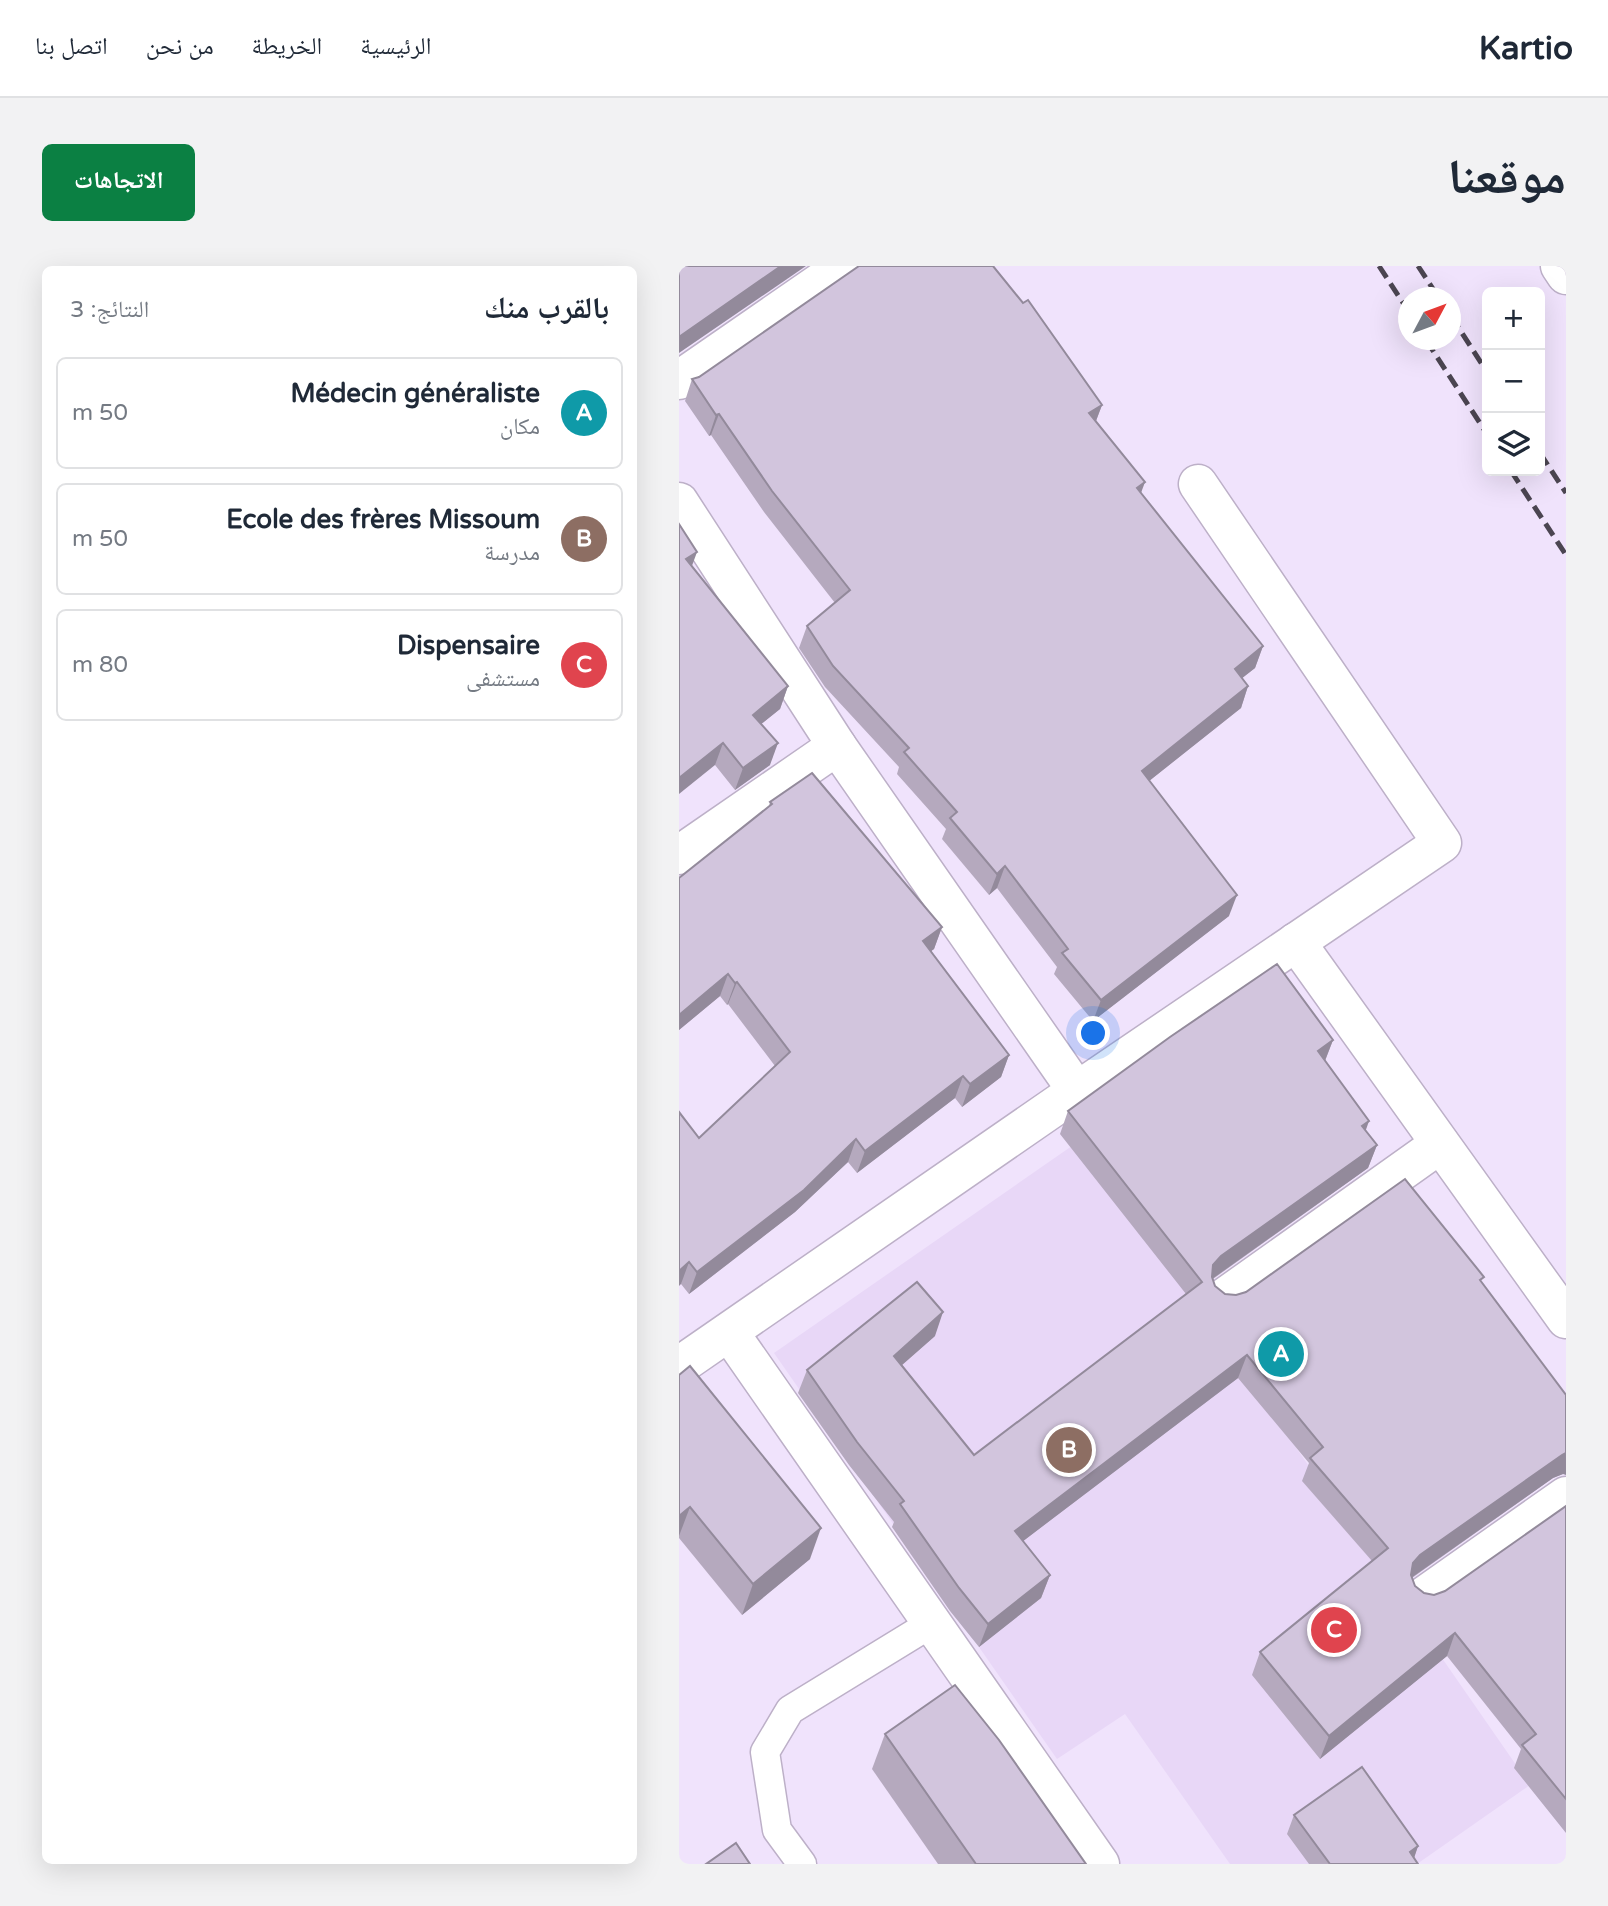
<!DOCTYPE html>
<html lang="ar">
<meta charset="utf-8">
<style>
:root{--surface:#fff;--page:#f2f2f3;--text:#1f2937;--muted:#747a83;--line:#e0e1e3;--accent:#0b8043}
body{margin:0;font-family:"Varela Round","Noto Naskh Arabic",sans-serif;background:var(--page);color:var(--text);direction:rtl}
.controls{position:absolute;right:21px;top:21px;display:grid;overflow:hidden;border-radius:10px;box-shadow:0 7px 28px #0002}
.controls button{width:63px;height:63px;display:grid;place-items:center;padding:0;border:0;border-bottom:2px solid var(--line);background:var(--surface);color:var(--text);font:35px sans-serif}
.compass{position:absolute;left:719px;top:21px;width:63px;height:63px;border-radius:50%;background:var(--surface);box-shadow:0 7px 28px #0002;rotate:49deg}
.you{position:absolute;left:415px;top:768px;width:24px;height:24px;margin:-18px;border:5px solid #fff;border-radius:50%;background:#1a73e8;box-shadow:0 0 0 10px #1a73e833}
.badge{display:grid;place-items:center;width:46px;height:46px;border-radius:50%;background:var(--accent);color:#fff;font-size:23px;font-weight:700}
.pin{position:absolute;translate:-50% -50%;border:4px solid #fff;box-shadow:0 2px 7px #0006}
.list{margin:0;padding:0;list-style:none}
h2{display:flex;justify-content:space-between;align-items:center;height:91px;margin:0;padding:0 28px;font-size:30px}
h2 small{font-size:23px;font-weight:400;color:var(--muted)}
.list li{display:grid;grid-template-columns:46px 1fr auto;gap:21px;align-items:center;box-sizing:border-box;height:112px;margin:0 14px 14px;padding:0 14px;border:2px solid var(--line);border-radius:10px}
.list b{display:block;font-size:26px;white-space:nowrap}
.list p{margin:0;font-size:23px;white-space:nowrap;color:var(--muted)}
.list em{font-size:23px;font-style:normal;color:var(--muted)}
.icon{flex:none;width:38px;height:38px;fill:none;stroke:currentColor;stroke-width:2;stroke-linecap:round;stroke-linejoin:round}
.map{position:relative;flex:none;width:887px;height:1598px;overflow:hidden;direction:ltr;border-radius:10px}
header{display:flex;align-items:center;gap:42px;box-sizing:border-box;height:98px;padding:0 35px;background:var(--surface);border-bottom:2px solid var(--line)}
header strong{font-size:33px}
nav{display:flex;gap:38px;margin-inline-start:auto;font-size:24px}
.intro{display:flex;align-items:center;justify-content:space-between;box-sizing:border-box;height:168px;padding:0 42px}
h1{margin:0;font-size:49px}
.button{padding:18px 32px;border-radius:10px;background:var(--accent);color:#fff;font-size:24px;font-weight:700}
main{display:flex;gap:42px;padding:0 42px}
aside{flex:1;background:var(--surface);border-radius:10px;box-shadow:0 7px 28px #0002}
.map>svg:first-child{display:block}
</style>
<header>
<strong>Kartio</strong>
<nav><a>الرئيسية</a><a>الخريطة</a><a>من نحن</a><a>اتصل بنا</a></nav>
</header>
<div class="intro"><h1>موقعنا</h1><a class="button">الاتجاهات</a></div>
<main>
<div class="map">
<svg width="887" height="1598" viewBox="0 0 887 1598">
<rect width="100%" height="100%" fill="#f0e3fc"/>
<!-- built -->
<polygon fill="#e8d7f7" points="403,873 851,1519 738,1598 551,1598 446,1448 378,1493 95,1087"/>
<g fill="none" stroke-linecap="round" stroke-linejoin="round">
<defs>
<polyline id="service" points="123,1598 98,1564 86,1486 111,1444 253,1357"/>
<g id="minor">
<polyline points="881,0 887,9"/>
<polyline points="0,114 165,0"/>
<polyline points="0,236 158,480 398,825 0,1100"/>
<polyline points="0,589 158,480"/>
<polyline points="617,676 887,1053"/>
<polyline points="398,825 763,577 519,218"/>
<polyline points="546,1031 761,878"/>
<polyline points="50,1066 421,1598"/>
<polyline points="745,1330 887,1230"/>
</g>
</defs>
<!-- service casing -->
<use href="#service" stroke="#bdb0c8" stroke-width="31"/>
<!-- minor casing -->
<use href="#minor" stroke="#bdb0c8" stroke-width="41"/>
<!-- service -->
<use href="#service" stroke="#fff" stroke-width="28"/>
<!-- minor -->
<use href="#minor" stroke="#fff" stroke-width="38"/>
<!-- rail -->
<g stroke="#4b4551" stroke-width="5" stroke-dasharray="14 7" stroke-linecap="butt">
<polyline points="700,0 730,46"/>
<polyline points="739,0 760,32"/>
<polyline points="772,50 808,106"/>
<polyline points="747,74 808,168"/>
<polyline points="861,187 887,227"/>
<polyline points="832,205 887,289"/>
</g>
</g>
<!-- wall -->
<g fill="#b5a9be">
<polygon points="20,111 423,139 417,155 462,227 584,380 576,402 563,412 569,420 562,442 470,515 550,650 414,755 375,708 378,701 318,622 310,629 263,573 267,563 218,508 220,501 146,421 120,382 128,360 156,337 85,246 32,169 30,170 6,135 13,113"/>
<polygon points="13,301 109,420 101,443 82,458 91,499 56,524 36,499"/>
<polygon points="91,536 263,661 255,683 252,685 330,789 322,811 283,841 276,832 178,907 169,896 116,946 10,1028 2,1018 20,872 96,800 49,738 48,739 41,730 0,764 0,612 90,540"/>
<polygon points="654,774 646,795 687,865 698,879 689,902 534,1013 536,1020 546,1028 557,1029 803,1017 884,1208 874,1212 733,1312 736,1320 745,1327 755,1329 766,1325 887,1240 887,1567 835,1502 842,1483 768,1390 641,1493 573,1409 581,1386 693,1295 623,1215 630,1197 559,1112 344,1275 371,1309 362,1332 300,1381 271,1345 213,1261 215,1256 170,1199 119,1127 128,1104 256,1070 223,1099 295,1189 507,1028 381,868 389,845"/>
<polygon points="0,1109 131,1293 63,1349 0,1272"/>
<polygon points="206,1468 407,1598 259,1598 193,1503"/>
<polygon points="615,1549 739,1580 735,1592 739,1598 630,1598 608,1568"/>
</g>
<!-- shaded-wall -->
<g fill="#938a9b">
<polygon points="102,0 127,0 0,87 0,71"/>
<polygon points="423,139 415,160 410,147"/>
<polygon points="40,148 32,169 30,170 37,149"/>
<polygon points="466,216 458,238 458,222"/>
<polygon points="18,286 10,308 7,293"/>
<polygon points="584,380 576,402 548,424 556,403"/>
<polygon points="109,420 101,443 66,471 74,449"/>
<polygon points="569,420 562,442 455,527 463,505"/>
<polygon points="44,477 36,499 0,528 0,512"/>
<polygon points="99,477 91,499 56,524 64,502"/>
<polygon points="326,600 318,622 310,629 318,608"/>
<polygon points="558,629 550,650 414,755 422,734"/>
<polygon points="263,661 255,683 236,697 244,675"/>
<polygon points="49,708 41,730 0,764 0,749"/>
<polygon points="58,716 49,738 48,739 56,717"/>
<polygon points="654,774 645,797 639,785"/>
<polygon points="330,789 322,811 283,841 291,818"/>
<polygon points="284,810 276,832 178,907 186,885"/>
<polygon points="690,855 682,878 683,860"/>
<polygon points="177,873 169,896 116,946 10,1028 18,1006"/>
<polygon points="698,879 689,902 533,1013 526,1023 534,999 542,990"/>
<polygon points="10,996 2,1018 0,1020 0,1005"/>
<polygon points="264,1046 256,1070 207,1113 215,1090"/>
<polygon points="568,1089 559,1112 327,1288 336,1265"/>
<polygon points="887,1187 887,1209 884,1208 874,1212 732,1312 726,1320 734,1297 741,1289 883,1189"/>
<polygon points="11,1241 0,1270 0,1250"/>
<polygon points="142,1262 131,1293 63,1349 74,1318"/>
<polygon points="371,1309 362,1332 300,1381 309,1358"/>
<polygon points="776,1367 768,1390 641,1493 650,1470"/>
<polygon points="739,1580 733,1598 731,1586"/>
</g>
<!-- building -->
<g fill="#d2c5dd" stroke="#938a9b" stroke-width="2">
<polygon points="0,0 102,0 0,71"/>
<polygon points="180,0 314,0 344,37 349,34 423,139 410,147 466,216 458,222 584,380 556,403 569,420 463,505 558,629 422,734 383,687 389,683 326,600 318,608 271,552 278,546 225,486 230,482 154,400 128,360 171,324 93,225 40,148 37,149 13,113 20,111"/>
<polygon points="0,258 18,286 7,293 109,420 74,449 99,477 64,502 44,477 0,512"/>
<polygon points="133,507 263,661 244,675 330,789 291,818 284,810 186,885 177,873 125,924 18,1006 10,996 0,1005 0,846 20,872 111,786 58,716 56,717 49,708 0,749 0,612 93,538 91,536"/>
<polygon points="598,698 654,774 639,785 690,855 683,860 698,879 542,990 534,999 533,1011 536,1020 546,1028 557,1029 567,1026 726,913 805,1011 801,1014 887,1129 887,1187 883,1189 741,1289 734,1297 732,1309 736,1320 745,1327 755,1329 766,1325 887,1240 887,1533 843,1479 857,1468 776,1367 650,1470 581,1386 709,1282 631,1192 644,1181 568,1089 336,1265 371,1309 309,1358 280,1322 221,1238 225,1235 178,1176 128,1104 238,1016 264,1046 215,1090 295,1189 523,1016 389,845 491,771"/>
<polygon points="11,1100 142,1262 74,1318 11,1241 0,1250 0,1109"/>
<polygon points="276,1419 320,1474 407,1598 297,1598 206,1468"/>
<polygon points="683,1501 739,1580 731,1586 739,1598 651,1598 615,1549"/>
<polygon points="57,1577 71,1598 27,1598"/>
</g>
</svg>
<div class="controls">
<button>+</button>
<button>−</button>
<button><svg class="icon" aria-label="layers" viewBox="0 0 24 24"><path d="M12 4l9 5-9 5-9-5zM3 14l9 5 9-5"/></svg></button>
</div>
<svg class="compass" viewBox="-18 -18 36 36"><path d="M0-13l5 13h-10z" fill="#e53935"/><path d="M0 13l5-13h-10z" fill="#747a83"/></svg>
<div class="you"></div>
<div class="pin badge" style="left:602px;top:1088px;background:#0f9aa8">A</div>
<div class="pin badge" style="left:390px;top:1184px;background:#8d6e63">B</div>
<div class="pin badge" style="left:655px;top:1364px;background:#e0444e">C</div>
</div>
<aside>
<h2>بالقرب منك<small>النتائج: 3</small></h2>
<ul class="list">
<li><span class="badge" style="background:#0f9aa8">A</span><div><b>Médecin généraliste</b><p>مكان</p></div><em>50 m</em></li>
<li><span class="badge" style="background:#8d6e63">B</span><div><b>Ecole des frères Missoum</b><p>مدرسة</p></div><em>50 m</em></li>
<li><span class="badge" style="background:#e0444e">C</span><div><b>Dispensaire</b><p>مستشفى</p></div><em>80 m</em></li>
</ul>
</aside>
</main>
